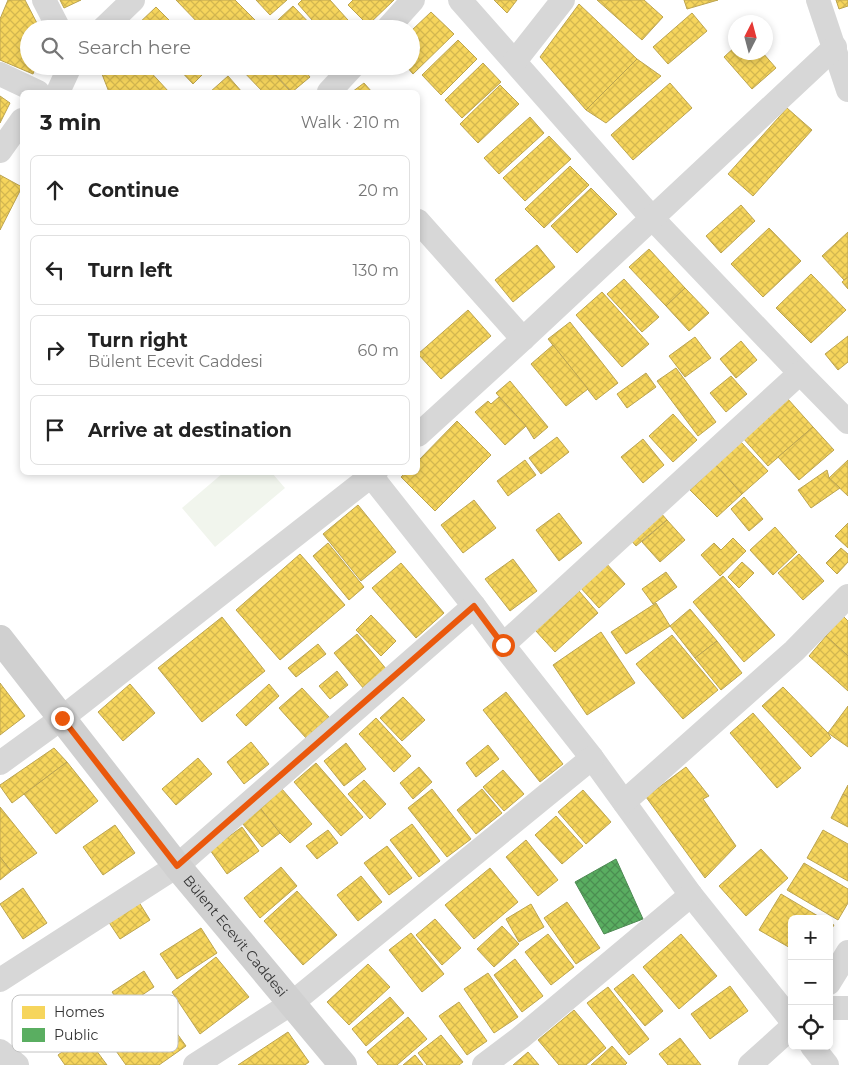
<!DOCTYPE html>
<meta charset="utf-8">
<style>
:root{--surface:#fff;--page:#f2f2f2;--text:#222;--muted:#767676;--line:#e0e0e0}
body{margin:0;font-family:Montserrat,sans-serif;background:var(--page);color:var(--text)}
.controls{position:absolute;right:15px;bottom:15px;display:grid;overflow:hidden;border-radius:8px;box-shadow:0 2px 8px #0003}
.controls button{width:45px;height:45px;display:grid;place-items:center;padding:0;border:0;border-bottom:1px solid var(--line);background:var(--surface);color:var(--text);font:25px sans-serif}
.compass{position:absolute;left:728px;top:15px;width:45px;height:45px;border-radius:50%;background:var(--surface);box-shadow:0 2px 8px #0003;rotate:6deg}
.stop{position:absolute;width:15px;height:15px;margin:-11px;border:4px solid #ea580c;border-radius:50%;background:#fff}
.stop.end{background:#ea580c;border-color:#fff;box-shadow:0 1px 5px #0008}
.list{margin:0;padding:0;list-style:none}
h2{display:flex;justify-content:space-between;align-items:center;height:65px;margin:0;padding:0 20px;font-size:21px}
h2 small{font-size:16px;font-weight:400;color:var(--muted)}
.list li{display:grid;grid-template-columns:32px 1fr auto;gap:15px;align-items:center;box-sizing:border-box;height:70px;margin:0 10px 10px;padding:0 10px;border:1px solid var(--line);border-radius:8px}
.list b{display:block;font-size:19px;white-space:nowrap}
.list p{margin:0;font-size:16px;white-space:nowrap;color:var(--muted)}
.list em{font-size:16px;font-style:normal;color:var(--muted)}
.icon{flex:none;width:28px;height:28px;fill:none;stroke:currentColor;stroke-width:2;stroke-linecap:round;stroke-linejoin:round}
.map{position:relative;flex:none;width:848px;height:1065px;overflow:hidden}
.search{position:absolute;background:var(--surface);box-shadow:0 2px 8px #0003;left:20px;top:20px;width:400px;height:55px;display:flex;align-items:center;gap:12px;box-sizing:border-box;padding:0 18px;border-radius:28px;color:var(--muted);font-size:19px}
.panel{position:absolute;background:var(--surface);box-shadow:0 2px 8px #0003;left:20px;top:90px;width:400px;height:385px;border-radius:8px}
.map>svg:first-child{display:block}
</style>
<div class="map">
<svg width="848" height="1065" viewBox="0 0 848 1065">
<defs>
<pattern id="homes-cross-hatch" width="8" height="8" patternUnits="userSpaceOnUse" patternTransform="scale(1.25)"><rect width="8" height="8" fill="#f6d55c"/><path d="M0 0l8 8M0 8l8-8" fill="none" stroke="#d3b750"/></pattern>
<pattern id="public-cross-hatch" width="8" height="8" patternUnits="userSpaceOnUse" patternTransform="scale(1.25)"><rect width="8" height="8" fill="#5aae61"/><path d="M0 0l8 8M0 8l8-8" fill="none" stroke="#4b8e51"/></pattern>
</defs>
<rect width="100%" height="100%" fill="#fff"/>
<!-- grass -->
<polygon fill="#f1f5ed" points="223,473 272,473 285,488 215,547 182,508"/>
<!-- homes -->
<g fill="url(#homes-cross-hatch)" stroke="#bca450">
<polygon points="8,0 25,0 40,29 29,29 29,66 36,66 33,74 0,60 0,19"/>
<polygon points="60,0 81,0 64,8"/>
<polygon points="176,0 235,0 256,21 249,29 204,29"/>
<polygon points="256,0 287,0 270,15"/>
<polygon points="302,0 330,0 356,29 320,29 298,4"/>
<polygon points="353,0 394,0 368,25 348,5"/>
<polygon points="494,0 517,0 507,13"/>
<polygon points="597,0 644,0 663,17 642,40"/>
<polygon points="684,0 718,0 687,9"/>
<polygon points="836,0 848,0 848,6 839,9"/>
<polygon points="579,4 637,59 586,110 540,57"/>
<polygon points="293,6 315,29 286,29 278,20"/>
<polygon points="156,7 178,29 139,29 136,26"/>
<polygon points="431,12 454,34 413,74 406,66 411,66 411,31"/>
<polygon points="692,13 707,31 668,64 653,47"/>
<polygon points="458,40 477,59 441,95 422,75"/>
<polygon points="736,46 736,52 762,52 776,68 752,89 724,57"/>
<polygon points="637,59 661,76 606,123 586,110"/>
<polygon points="483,63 501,82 462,118 445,100"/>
<polygon points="103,66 145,66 169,92 109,92 100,69"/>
<polygon points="176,66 211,66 193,84"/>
<polygon points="242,66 267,66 290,91 288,92 263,92 240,68"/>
<polygon points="267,66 301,66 310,77 292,92"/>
<polygon points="228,76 242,92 210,92"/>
<polygon points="364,83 372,92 352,92"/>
<polygon points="670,83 692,108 633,160 611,135"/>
<polygon points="500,85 519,104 478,143 460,124"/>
<polygon points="0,96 10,103 0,123"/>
<polygon points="787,108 812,130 753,196 728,174"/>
<polygon points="530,117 544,133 499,174 484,158"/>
<polygon points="549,136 571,159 525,201 503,178"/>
<polygon points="570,166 589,185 544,228 525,209"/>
<polygon points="0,175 22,187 0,230"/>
<polygon points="591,188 617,214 577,253 551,226"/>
<polygon points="741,205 755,221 721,253 706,236"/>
<polygon points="769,228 801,261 763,297 731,264"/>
<polygon points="848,232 848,277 844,280 822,256"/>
<polygon points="537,245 555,267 513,302 495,280"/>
<polygon points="649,249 685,288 666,306 629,267"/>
<polygon points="811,274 846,310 811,343 776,308"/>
<polygon points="848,277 848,289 842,282"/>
<polygon points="624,279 659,317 642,332 607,294"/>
<polygon points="685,288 709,313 689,331 666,306"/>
<polygon points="602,292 649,344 622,367 576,315"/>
<polygon points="468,310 491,336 441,379 418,354"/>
<polygon points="570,322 618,383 596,400 548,339"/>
<polygon points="848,336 848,362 838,370 825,354"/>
<polygon points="695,337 711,358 685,377 669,356"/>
<polygon points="741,341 757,360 736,378 720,359"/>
<polygon points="553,345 588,389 566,406 531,364"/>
<polygon points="676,368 716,422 698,436 657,381"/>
<polygon points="646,373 656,387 627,408 617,394"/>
<polygon points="731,376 747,394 726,412 710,393"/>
<polygon points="510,381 548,427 534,439 526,426 496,393"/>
<polygon points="499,397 526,426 505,445 475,412 488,401 491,404"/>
<polygon points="787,398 813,427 768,466 742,437"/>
<polygon points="673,414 697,440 673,462 649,436"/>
<polygon points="457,421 491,455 435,511 401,477 406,472 418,472 418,461"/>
<polygon points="813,427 834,450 799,480 778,457"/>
<polygon points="557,437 569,452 541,474 529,458"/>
<polygon points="643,439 664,465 643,483 621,457"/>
<polygon points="741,442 768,471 742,494 716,465"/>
<polygon points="525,460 536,475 508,496 497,481"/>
<polygon points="848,460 848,496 829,478"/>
<polygon points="716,465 742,494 717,517 690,490"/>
<polygon points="827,470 829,478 840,488 811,508 798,490"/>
<polygon points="744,497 763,519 749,531 731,509"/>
<polygon points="474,500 496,528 463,553 441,525"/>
<polygon points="358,505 396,552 361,581 323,534"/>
<polygon points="660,512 667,520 636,546 629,538"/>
<polygon points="559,513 582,543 559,561 536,530"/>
<polygon points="667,520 685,540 660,562 642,542"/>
<polygon points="848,523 848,548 835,536"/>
<polygon points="775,527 797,552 773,575 750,550"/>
<polygon points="733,538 746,551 720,576 701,555 714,543 721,550"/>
<polygon points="328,543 364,587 349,600 313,556"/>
<polygon points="841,548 848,554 848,562 837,574 826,563"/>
<polygon points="300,554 345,605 280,660 236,610"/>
<polygon points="799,554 824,581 803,600 778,573"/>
<polygon points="513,559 537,591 510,611 485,579"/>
<polygon points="605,562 625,584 599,608 579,586"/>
<polygon points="742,562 754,573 739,588 728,577"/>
<polygon points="401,563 444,613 416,638 372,588"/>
<polygon points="666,572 677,587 653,604 642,589"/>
<polygon points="723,576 775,635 744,662 693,602"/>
<polygon points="579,591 598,613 555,652 535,630"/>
<polygon points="656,603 670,626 626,654 611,632"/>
<polygon points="690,609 717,641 695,658 670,626"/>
<polygon points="371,615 396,641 381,656 356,630"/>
<polygon points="843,616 848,621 848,656 826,636"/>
<polygon points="222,617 265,671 202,722 158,668"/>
<polygon points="601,632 635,683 587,715 553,665"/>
<polygon points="357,634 387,670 364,689 334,653"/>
<polygon points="672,635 718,690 683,719 636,664"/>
<polygon points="826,636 848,656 848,691 809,656"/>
<polygon points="717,641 742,673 721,690 695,658"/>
<polygon points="318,644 326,654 296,677 288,668"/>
<polygon points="337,671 348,685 330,699 319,686"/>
<polygon points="0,683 25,716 0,735"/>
<polygon points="130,684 155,713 123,741 98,712"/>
<polygon points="269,684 279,696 246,726 236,715"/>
<polygon points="783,687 828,733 831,738 811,757 762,706"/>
<polygon points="302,688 329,717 306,738 279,708"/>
<polygon points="506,692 563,764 540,782 483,710"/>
<polygon points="403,697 425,720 402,741 380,718"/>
<polygon points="848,706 848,747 828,733"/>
<polygon points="753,713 801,768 777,788 730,733"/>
<polygon points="376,718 411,756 394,772 359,734"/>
<polygon points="251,742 269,764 244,784 227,762"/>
<polygon points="346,743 366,769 344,786 324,761"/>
<polygon points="488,745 499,759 476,777 466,763"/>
<polygon points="54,748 67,762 12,803 0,786 0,785"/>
<polygon points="198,758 212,774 176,805 162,789"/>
<polygon points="67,762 98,801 56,834 24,794"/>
<polygon points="316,763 363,817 341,836 294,782"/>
<polygon points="419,767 432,782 413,799 400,783"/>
<polygon points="686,767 709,796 703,799 736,846 705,878 646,797"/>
<polygon points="503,770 524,794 504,811 483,787"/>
<polygon points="364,780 386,804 370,819 348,794"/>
<polygon points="848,785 848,797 843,794"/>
<polygon points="282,789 312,824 290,843 280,833 260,808"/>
<polygon points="432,789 471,839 447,857 408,808"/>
<polygon points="482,789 502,813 476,834 457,810"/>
<polygon points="583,790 611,822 586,844 558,812"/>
<polygon points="843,794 848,797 848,827 831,818"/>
<polygon points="0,807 37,853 11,871 0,857"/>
<polygon points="260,808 280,833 262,847 242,823"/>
<polygon points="556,816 583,846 562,864 535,835"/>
<polygon points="412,824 440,861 419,877 390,840"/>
<polygon points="115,825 135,853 103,875 83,847"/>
<polygon points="242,827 259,851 227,874 210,850"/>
<polygon points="328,830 338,843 317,859 306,846"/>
<polygon points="823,830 848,844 848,881 807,858"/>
<polygon points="526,840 558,880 538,896 506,857"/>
<polygon points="387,846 412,878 389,895 364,863"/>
<polygon points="761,849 788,878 746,916 719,886"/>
<polygon points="0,857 11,871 0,880"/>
<polygon points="804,863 848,889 848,903 838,920 787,890"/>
<polygon points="281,867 297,886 260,918 244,898"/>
<polygon points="490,868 518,902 474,939 445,905"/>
<polygon points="361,876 382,902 358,921 337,895"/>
<polygon points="23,888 47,923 23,939 0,904"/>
<polygon points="297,891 337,935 303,965 264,921"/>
<polygon points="781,894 823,919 792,919 792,949 759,930"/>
<polygon points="137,899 150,920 120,939 106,918"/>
<polygon points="567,902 600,948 576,964 544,918"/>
<polygon points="531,904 544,927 519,942 506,919"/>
<polygon points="435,919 461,948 442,965 416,935"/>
<polygon points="829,923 834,925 829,933"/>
<polygon points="502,926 519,944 494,967 477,949"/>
<polygon points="201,928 217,953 177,979 160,954"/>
<polygon points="411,933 444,974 422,992 389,950"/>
<polygon points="548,934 574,967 551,985 525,952"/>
<polygon points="681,934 717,976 679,1009 643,967"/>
<polygon points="216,957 249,997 200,1034 172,992"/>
<polygon points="515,959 543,996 522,1012 494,975"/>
<polygon points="368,964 390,987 349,1025 327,1002"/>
<polygon points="144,971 154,987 123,1008 112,992"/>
<polygon points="488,973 518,1017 494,1033 464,989"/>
<polygon points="633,974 663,1011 645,1026 614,989"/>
<polygon points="730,986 748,1011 710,1039 691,1014"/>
<polygon points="608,987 649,1039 629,1055 587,1003"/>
<polygon points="390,997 404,1013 366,1046 352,1029"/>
<polygon points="459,1002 487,1041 467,1055 439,1016"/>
<polygon points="158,1007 186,1046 159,1065 126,1065 109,1041"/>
<polygon points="574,1010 606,1048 586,1065 559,1065 538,1040"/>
<polygon points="408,1017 427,1039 397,1065 378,1065 367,1052"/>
<polygon points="288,1032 309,1062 305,1065 238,1065"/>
<polygon points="85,1035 107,1065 65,1065 58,1055"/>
<polygon points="441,1035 463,1062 459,1065 427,1065 418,1053"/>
<polygon points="680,1038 701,1065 668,1065 659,1054"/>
<polygon points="612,1046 627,1063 625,1065 591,1065"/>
<polygon points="528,1052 539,1065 513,1065"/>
<polygon points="415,1055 423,1065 403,1065"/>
</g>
<!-- public -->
<polygon fill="url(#public-cross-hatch)" stroke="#4e8953" points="616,859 643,919 604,934 575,882"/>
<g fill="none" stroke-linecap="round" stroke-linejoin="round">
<!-- minor -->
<g stroke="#d7d7d7" stroke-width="24">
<polyline points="44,0 59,29"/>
<polyline points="460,0 652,218 800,373 848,422"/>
<polyline points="818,0 848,90"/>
<polyline points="103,29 133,0"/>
<polyline points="387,29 413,0"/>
<polyline points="515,61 563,0"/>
<polyline points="0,74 38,92"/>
<polyline points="58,92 70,66"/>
<polyline points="329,92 353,66"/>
<polyline points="0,151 22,120"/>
<polyline points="418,221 523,339"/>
<polyline points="418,435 523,339 835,47"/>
<polyline points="368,472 474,606 503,645 592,758 691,895 792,1021"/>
<polyline points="503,645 800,373"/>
<polyline points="0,763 62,718 376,472"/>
<polyline points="624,802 794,651 848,596"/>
<polyline points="0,980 177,866 474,606"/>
<polyline points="829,983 848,952"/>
<polyline points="829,1008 848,1008"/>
<polyline points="812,1046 827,1065"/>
<polyline points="0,1051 17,1065"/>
<polyline points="195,1065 292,1003 592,758"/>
<polyline points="484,1065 520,1038 691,895"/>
<polyline points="750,1065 792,1027"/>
</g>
<!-- secondary -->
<path stroke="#d0d0d0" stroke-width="28" id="s1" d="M0 639 177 866 343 1065"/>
</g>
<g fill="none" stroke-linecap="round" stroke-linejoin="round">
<!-- route -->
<polyline stroke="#ea580c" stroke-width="6" points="62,718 177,866 474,606 503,645"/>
</g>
<g text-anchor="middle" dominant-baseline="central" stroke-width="5" stroke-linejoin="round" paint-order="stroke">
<!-- street labels -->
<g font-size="14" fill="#333" stroke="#fff">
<text stroke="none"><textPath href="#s1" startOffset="379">Bülent Ecevit Caddesi</textPath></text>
</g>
</g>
<!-- legend -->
<rect x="12" y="995" width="166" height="57" rx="8" fill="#fff" stroke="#c2c2c2" stroke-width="1"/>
<rect x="22" y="1006" width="23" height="13" fill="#f6d55c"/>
<rect x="22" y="1028" width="23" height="14" fill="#5aae61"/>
<g font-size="14" fill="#333">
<text x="54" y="1017">Homes</text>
<text x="54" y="1040">Public</text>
</g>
</svg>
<div class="controls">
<button>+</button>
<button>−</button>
<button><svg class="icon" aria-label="locate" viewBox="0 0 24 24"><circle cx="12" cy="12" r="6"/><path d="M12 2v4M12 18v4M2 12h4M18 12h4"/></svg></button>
</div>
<svg class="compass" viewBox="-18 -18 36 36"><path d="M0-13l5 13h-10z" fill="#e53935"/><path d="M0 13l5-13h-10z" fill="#767676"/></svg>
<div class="stop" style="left:503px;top:645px"></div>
<div class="stop end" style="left:62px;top:718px"></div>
<div class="search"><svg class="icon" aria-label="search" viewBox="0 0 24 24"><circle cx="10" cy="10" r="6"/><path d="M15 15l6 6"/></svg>Search here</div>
<section class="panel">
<h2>3 min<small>Walk · 210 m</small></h2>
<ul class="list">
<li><svg class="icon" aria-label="ahead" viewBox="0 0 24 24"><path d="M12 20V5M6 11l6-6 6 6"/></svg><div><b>Continue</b></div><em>20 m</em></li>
<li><svg class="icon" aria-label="left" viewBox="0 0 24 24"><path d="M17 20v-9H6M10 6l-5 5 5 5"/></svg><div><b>Turn left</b></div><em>130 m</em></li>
<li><svg class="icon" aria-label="right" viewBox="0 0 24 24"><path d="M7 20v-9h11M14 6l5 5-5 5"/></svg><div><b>Turn right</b><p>Bülent Ecevit Caddesi</p></div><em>60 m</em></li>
<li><svg class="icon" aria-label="arrive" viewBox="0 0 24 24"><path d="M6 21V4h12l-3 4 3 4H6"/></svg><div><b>Arrive at destination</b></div></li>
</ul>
</section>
</div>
